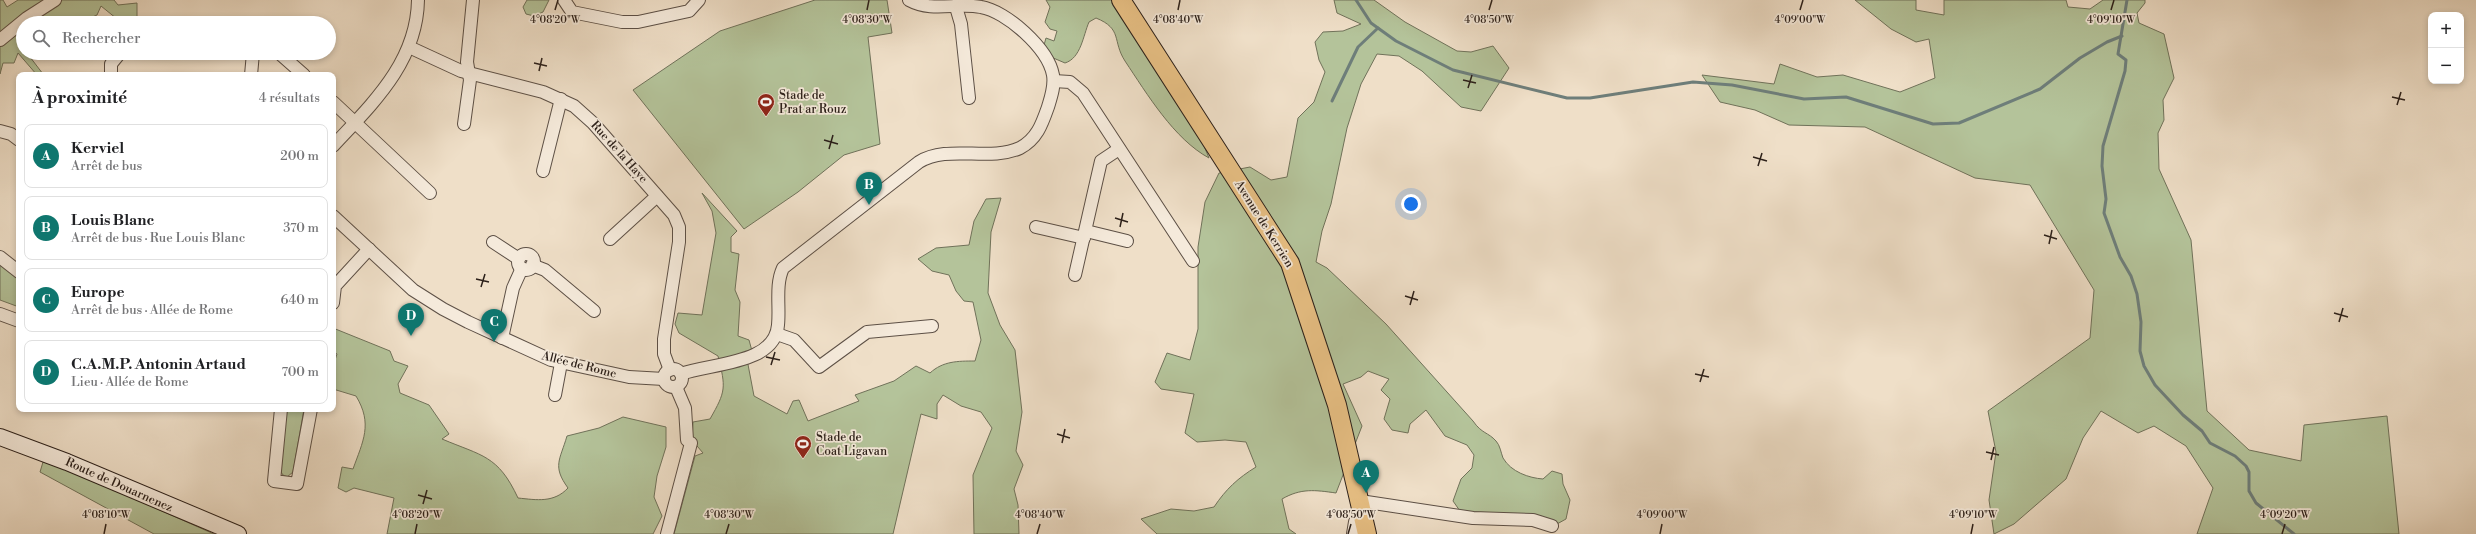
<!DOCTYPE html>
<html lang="fr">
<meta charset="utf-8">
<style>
:root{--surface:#fff;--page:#f6f6f6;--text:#202124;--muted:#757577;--line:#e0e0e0;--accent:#0f766e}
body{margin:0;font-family:"Libre Bodoni",serif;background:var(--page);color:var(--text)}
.controls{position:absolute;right:12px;top:12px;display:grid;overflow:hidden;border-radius:8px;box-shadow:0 2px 6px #0003}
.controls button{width:36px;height:36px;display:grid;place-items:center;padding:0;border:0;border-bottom:1px solid var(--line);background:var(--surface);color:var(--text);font:20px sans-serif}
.you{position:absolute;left:1411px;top:204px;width:14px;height:14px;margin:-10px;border:3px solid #fff;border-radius:50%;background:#1a73e8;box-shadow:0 0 0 6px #1a73e833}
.badge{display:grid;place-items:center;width:26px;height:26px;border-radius:50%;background:var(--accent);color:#fff;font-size:13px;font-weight:700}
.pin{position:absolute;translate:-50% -33px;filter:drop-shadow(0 1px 2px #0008)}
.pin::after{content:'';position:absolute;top:21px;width:14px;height:12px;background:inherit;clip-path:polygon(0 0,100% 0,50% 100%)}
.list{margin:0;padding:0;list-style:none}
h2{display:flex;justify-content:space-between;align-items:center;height:52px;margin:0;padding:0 16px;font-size:17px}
h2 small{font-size:13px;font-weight:400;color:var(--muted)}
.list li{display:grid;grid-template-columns:26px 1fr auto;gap:12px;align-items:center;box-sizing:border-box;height:64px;margin:0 8px 8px;padding:0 8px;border:1px solid var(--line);border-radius:8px}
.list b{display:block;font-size:15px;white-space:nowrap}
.list p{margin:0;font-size:13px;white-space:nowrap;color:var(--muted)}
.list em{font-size:13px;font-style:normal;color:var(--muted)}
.icon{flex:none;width:22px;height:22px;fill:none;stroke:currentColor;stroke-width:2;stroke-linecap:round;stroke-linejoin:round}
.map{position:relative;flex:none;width:2476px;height:534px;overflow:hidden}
.search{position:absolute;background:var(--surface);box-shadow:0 2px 6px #0003;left:16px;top:16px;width:320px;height:44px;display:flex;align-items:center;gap:10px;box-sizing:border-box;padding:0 14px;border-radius:22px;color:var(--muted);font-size:15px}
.panel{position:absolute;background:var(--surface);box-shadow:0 2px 6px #0003;left:16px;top:72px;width:320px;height:340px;border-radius:8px}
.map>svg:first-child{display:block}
</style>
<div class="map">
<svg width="2476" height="534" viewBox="0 0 2476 534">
<rect width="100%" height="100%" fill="#efdfc8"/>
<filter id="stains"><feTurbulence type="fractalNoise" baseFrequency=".005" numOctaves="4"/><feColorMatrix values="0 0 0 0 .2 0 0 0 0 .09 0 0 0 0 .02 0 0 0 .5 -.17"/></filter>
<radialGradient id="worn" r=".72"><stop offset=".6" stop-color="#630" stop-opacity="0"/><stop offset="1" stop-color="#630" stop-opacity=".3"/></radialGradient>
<!-- green -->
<g fill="#b4c39a" stroke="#70725a">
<polygon points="0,0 3,0 7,7 18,0 114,0 118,5 137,3 137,21 122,23 101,6 97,15 90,18 86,23 82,23 76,17 69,23 23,23 23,53 32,53 30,57 43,74 37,75 18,53 14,63 3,63 0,74"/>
<polygon points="527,0 549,0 543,12 534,16 526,14 523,7"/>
<polygon points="815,0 887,0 892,33 868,37 880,144 844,155 798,192 744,229 633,90 720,31"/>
<path d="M1046 0H1117L1193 119 1209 158C1174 139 1147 94 1125 61 1112 41 1123 29 1096 18L1089 22C1083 36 1081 58 1065 63L1051 57 1044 45 1046 38 1054 41 1057 31 1050 29 1045 22 1050 7Z"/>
<path d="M1334 0H1374L1405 22 1457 51 1471 52 1493 46 1509 68 1481 111 1461 107 1422 71 1399 56 1377 54 1361 84 1347 128 1331 204 1322 231 1316 262 1327 268 1386 324 1473 421C1482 434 1488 432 1496 441 1500 445 1501 453 1503 458 1511 472 1529 478 1543 479L1552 471 1562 474 1563 484 1570 500 1566 519 1557 524 1541 516 1460 511 1453 501 1461 479 1472 468 1474 455 1467 445 1445 436 1426 410 1410 424 1408 433 1392 430 1384 419 1390 399 1381 390 1389 379 1368 371 1361 377 1343 384 1362 426 1336 493C1315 490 1301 488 1282 499L1289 529 1296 534H1157L1141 519 1171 509 1194 511 1214 507C1226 489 1238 478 1256 467L1246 442 1225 440 1197 442 1185 433 1194 394 1161 389 1155 382 1167 353 1190 360 1198 329V247L1205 202 1219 173 1250 167 1271 180 1287 177 1298 118 1314 102 1325 72 1319 60 1315 42 1323 32 1343 31 1361 24 1337 13Z"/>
<polygon points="1855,0 1916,0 1916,10 1944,15 1944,0 2066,0 2068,7 2090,9 2103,0 2145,0 2145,3 2137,13 2139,23 2164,34 2174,78 2163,100 2164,120 2158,133 2159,169 2191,240 2207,411 2249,450 2301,461 2304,425 2387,416 2399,534 2197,534 2213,488 2186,446 2154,426 2138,433 2101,411 2083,438 2066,479 2014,524 1994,534 1989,500 1996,452 1988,411 2090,338 2094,290 2030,185 1975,178 1865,127 1789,125 1755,110 1720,102 1702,75 1774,84 1780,64 1817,77 1843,75 1900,92 1935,78 1929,39 1916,42 1891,29"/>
<path d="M702 193 737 231 731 237V252L739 254 735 290 740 302 738 336 749 340 752 351 746 354 754 396 787 414 793 401 799 400 808 421 859 401 855 395 894 381 916 366 930 373C943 361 958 361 975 361L981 340 973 302 964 301 956 291 949 275 932 271 918 259 936 248 969 245 974 221 986 199 1001 198 991 232 988 293 1000 325 1015 350 1022 412 1016 451 1023 465 1014 489 1018 505 1019 534H974L973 475 992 428 981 412 961 406 943 395 937 404V419L921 414 893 534H674L695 456 703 453 692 440 693 422 710 419C726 391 726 388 718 356L679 333 675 324 678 313 702 315 716 233 712 211Z"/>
<polygon points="0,265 19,277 19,307 0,300"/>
<path d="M333 328 390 351 394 361 408 366 398 384 400 393 429 405 449 434 442 439C482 456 498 455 518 498 537 500 554 503 568 488 552 466 560 460 567 436L599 428 623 417 666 427V447L657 476 654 497 662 516 653 534H387L394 498 354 488 346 492 338 488 342 467 353 469C363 441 373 424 356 396L333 389V366L337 354 333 351Z"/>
<polygon points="286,409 304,409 293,472 287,477 283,475 281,472"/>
<polygon points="43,462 58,465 214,534 154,534 40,472"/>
</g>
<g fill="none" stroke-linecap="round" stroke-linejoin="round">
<!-- stream -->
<g stroke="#6e7e7a" stroke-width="3">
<polyline points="1356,0 1371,23 1396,41 1453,70 1567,98 1590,98 1693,82 1732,85 1804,99 1846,97 1933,124 1959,123 2040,89 2080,58 2107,42 2122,36"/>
<polyline points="2127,0 2118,54 2126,60 2125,71 2103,146 2102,166 2106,199 2104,213 2120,257 2131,276 2137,294 2141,322 2140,351 2144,366 2155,385 2183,415 2202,431 2210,443 2235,456 2246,466 2249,472 2249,491 2256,503 2294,534"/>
<polyline points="1332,101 1358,47 1378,28"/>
</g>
<defs>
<g id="street">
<polyline points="564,0 572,12 622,22 638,22 689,11 699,0"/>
<polyline points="956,7 961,24 969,98"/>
<polyline points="0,40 27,18 55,0"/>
<polyline points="409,47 461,71 543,92 574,106 593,123 674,215 679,227 679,242 664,339 664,354 670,370"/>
<polyline points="279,53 304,75"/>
<polyline points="111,75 111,64 120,53"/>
<polyline points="251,75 253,53"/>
<polyline points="1054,81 1070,82 1083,93 1193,261"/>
<polyline points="333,102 430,193"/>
<polyline points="464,124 470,80 467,62 473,0"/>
<polyline points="0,131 11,134 19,140"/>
<path d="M333 146C373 103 417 62 418 0"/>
<polyline points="543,171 561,99"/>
<polyline points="333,216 413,290 443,309 468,322 551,360 629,377 664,379"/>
<polyline points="1036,227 1084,238"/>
<polyline points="1086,231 1127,241"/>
<polyline points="610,239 657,196"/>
<polyline points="493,242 519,259"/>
<circle cx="526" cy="262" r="8"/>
<polyline points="0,257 19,272"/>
<polyline points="532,265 545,270 594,311"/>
<polyline points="1075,275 1101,161 1119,149"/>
<polyline points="333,303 335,286 369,249"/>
<polyline points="0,314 19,321"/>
<polyline points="777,334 794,340 819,367 867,332 932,326"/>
<polyline points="502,338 513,288 522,268"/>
<circle cx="673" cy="378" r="9"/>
<path d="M681 374C710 363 775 365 778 325 780 307 775 285 783 268L919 162C948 144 989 162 1020 148 1037 139 1042 124 1048 107 1051 97 1055 86 1053 75 1048 48 1006 11 981 7 956 2 933 13 909 0"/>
<polyline points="676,387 685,408 687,440"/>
<polyline points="555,395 561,363"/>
<polyline points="281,409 274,481 297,484 311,409"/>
<polyline points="1360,501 1473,518 1533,520 1552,526"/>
<polyline points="667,534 691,443"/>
<polyline points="1353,534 1355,522 1364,519"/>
</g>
<polyline id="secondary" points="0,437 67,462 238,534"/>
<polyline id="primary" points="1121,0 1290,263 1337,405 1367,534"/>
</defs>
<!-- street casing -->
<use href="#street" stroke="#5d5046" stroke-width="14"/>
<!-- secondary casing -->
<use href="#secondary" stroke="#2c201a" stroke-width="18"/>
<!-- primary casing -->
<use href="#primary" stroke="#2c201a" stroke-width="20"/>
<!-- street -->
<use href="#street" stroke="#f5eadb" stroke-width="12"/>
<!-- secondary -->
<use href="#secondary" stroke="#f5eadb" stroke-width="16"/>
<!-- primary -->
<use href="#primary" stroke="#e8c084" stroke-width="18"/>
</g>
<!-- ticks -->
<path fill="none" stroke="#2c201a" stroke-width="1.5" d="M555 10 558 0M867 10 869 0M1178 10 1180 0M1489 10 1492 0M1800 10 1803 0M2111 10 2114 0M534 63 547 66M539 71 542 58M1463 80 1476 83M1468 88 1472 75M2392 97 2405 100M2397 105 2401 92M824 140 838 144M829 149 833 135M1753 157 1767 161M1758 166 1762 153M1115 218 1128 222M1120 227 1123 213M2044 235 2057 239M2049 244 2052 230M476 279 489 282M481 287 485 274M1405 296 1418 300M1410 305 1414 291M2334 313 2348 317M2339 322 2343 308M766 357 780 360M771 365 775 352M1695 374 1709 377M1700 382 1704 369M1057 434 1070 438M1062 443 1065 429M1986 452 1999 455M1991 460 1994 447M418 495 432 499M423 504 427 490M104 534 106 524M415 534 417 524M726 534 729 524M1037 534 1040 524M1348 534 1351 524M1660 534 1662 524M1971 534 1973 524M2282 534 2285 524"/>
<!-- icons -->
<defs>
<symbol id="stadium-pin" viewBox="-11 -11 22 30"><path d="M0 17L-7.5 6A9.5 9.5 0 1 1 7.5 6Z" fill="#8f2418" stroke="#f5eadb"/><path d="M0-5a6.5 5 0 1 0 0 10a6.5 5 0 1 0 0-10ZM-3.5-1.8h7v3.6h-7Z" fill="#fff"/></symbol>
</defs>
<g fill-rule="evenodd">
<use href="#stadium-pin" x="756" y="92" width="20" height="27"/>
<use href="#stadium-pin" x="793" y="434" width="20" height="27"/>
</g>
<g text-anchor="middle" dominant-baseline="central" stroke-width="3.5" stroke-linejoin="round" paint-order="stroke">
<!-- poi labels -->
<g font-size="12" fill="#2c201a" stroke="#f5eadb" text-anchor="start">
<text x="779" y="95">Stade de<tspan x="779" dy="14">Prat ar Rouz</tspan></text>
<text x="816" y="437">Stade de<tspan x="816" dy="14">Coat Ligavan</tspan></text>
</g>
<!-- street labels -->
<g font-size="12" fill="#2c201a" stroke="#f5eadb">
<text transform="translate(619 152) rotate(48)">Rue de la Haye</text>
<text transform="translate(1264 224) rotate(58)">Avenue de Kerrien</text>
<text transform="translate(579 365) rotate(14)">Allée de Rome</text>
<text transform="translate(119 485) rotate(24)">Route de Douarnenez</text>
</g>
</g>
<g font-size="10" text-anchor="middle" fill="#2c201a" stroke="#f5eadb" stroke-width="3.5" stroke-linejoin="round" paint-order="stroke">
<text x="555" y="23">4°08'20"W</text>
<text x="1178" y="23">4°08'40"W</text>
<text x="1489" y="23">4°08'50"W</text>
<text x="867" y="23">4°08'30"W</text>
<text x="1800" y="23">4°09'00"W</text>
<text x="2111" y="23">4°09'10"W</text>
<text x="106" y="518">4°08'10"W</text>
<text x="417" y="518">4°08'20"W</text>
<text x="729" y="518">4°08'30"W</text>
<text x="1040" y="518">4°08'40"W</text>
<text x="1351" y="518">4°08'50"W</text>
<text x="1662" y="518">4°09'00"W</text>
<text x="1973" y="518">4°09'10"W</text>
<text x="2285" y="518">4°09'20"W</text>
</g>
<rect width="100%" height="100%" filter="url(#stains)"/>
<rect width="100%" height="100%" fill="url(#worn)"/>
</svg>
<div class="controls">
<button>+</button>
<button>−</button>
</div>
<div class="you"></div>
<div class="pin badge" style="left:1366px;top:493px">A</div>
<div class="pin badge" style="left:869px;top:205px">B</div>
<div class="pin badge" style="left:494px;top:342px">C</div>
<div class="pin badge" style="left:411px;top:336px">D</div>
<div class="search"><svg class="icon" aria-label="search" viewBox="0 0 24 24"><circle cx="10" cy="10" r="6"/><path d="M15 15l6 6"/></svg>Rechercher</div>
<section class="panel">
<h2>À proximité<small>4 résultats</small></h2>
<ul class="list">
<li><span class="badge">A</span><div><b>Kerviel</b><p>Arrêt de bus</p></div><em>200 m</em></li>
<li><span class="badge">B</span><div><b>Louis Blanc</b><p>Arrêt de bus · Rue Louis Blanc</p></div><em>370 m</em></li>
<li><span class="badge">C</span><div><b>Europe</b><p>Arrêt de bus · Allée de Rome</p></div><em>640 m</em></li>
<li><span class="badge">D</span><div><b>C.A.M.P. Antonin Artaud</b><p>Lieu · Allée de Rome</p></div><em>700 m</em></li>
</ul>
</section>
</div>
